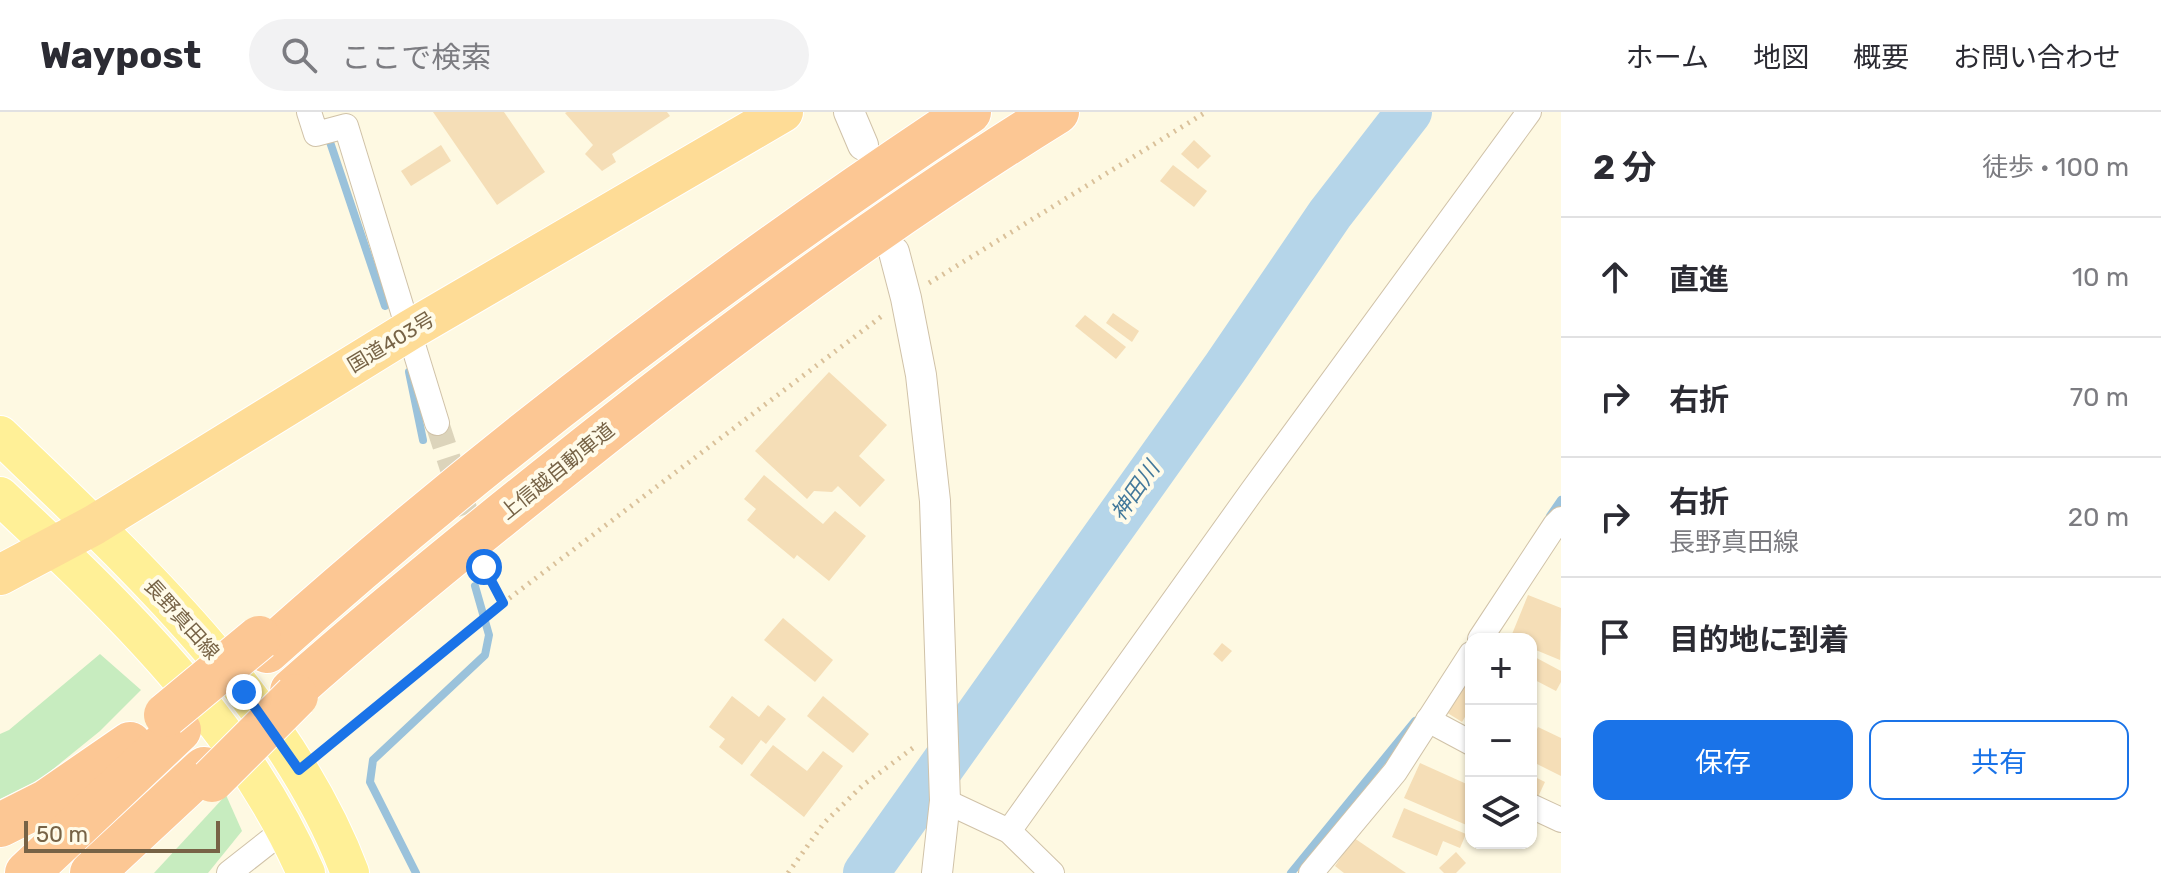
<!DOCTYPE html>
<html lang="ja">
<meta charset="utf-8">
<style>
:root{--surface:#fff;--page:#f2f2f3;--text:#2b2b33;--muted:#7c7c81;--line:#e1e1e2;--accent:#1a73e8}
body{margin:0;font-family:Rubik,"Noto Sans JP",sans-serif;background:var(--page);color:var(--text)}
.controls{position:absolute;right:24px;bottom:24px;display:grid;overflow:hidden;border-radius:16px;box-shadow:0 2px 6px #0004}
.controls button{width:72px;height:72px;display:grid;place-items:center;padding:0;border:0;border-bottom:2px solid var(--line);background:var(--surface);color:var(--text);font:40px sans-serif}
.scale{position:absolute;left:24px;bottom:20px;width:196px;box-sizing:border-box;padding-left:8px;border:4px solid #776346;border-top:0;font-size:22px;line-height:28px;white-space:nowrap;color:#776346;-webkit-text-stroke:6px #fffbe9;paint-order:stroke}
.stop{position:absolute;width:24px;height:24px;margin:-18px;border:6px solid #1a73e8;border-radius:50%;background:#fff}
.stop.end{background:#1a73e8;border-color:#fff;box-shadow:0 2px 8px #0008}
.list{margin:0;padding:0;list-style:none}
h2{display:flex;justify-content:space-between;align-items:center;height:104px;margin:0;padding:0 32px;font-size:34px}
h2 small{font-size:26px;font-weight:400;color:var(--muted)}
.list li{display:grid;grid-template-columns:52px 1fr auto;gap:24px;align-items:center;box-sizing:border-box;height:120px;padding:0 32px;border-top:2px solid var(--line)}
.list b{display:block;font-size:30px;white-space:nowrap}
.list p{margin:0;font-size:26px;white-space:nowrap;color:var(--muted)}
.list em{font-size:26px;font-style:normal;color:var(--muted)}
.actions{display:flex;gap:16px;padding:24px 32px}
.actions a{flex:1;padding:18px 0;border:2px solid var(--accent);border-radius:16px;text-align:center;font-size:28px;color:var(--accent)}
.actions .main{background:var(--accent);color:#fff}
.icon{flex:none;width:44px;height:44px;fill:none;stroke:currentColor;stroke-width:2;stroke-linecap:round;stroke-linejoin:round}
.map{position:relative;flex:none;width:1561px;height:761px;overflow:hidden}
header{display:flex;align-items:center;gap:48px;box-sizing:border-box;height:112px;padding:0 40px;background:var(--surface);border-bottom:2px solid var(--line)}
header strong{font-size:38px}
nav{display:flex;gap:44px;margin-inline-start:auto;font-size:28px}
.search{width:560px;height:72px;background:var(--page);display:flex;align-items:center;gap:20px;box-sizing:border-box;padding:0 28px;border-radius:44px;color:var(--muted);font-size:30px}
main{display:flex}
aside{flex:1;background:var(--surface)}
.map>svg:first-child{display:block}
</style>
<header>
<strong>Waypost</strong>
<div class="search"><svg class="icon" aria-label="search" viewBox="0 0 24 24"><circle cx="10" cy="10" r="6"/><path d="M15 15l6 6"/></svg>ここで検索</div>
<nav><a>ホーム</a><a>地図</a><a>概要</a><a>お問い合わせ</a></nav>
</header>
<main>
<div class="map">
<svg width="1561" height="761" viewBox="0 0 1561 761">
<rect width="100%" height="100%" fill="#fef9e2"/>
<!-- grass -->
<g fill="#c7ecbf">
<polygon points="100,542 141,578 100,619 42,666 0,687 0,622 9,618"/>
<polygon points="226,683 242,719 208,761 154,761"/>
</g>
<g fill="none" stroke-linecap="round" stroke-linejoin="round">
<!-- stream -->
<g stroke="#9ac2db" stroke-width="8">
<polyline points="328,24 385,194"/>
<polyline points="409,260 423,328"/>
<polyline points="1550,404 1561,388"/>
<polyline points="416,761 370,670 373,648 485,543 489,523 475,474"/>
<polyline points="1291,761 1415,609"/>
</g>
<!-- river -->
<polyline stroke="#b5d5e9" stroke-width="46" points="866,761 1225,256 1330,102 1409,0"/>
</g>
<!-- building -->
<g fill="#f5deb7">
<polygon points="433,0 504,0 545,60 497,93"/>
<polygon points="567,0 667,0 670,4 612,42 616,50 602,59 585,42 593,33 565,1"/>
<polygon points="1194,28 1211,44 1198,57 1181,42"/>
<polygon points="441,33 451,49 411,74 401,59"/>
<polygon points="1173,53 1207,79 1194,95 1160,69"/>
<polygon points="1113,201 1139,219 1132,230 1106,211"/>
<polygon points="1085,203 1126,235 1116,247 1075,214"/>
<polygon points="829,260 887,313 859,344 885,368 860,395 838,374 832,380 814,379 807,387 755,339"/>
<polygon points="764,363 823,412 835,399 866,424 829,469 797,443 794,447 747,408 756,397 744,387"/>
<polygon points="1528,483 1561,496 1560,548 1531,536 1531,527 1510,527"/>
<polygon points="783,506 833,548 815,570 764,528"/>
<polygon points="1222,531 1232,539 1222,550 1213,542"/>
<polygon points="1531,543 1561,559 1561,570 1556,579 1531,566"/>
<polygon points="1467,568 1471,571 1471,595 1462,610 1446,600"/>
<polygon points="732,584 759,605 768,593 786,607 766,632 761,628 742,653 719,635 725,627 709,615"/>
<polygon points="823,584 869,622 853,641 807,604"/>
<polygon points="1538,615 1561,626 1561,664 1531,649 1531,630"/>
<polygon points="773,633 807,659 823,639 843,654 804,705 750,663"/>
<polygon points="1420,651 1471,674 1471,715 1404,686"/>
<polygon points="1531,663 1545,670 1537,687 1531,684"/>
<polygon points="1404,696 1466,722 1460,736 1443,729 1437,744 1392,725"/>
<polygon points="1354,726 1406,761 1344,761 1335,754"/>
<polygon points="1456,740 1466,751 1456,761 1444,761 1439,756"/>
</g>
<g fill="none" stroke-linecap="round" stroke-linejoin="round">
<!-- minor-tunnel -->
<polyline stroke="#dcd4bb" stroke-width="24" stroke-dasharray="24 12" stroke-linecap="butt" points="437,311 484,455"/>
<defs>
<g id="minor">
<polyline points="309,0 316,22 346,14 437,311"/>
<polyline points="1480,527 1555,413 1561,407"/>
<polyline points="1428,608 1471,631"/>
<polyline points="1531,694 1561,708"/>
<polyline points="941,703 945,689 1009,719 1052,761"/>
<polyline points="1009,719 1252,379 1529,0"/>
<polyline points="229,761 285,717"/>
<polyline points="1311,761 1395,660 1471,542"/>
</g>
<g id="tertiary">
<polyline points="849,0 863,33"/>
<polyline points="894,140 906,186 921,263 935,389 945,689 937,761"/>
</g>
<g id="primary">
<path d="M0 323C129 447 286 590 350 761"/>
<path d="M0 384C118 495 240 610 306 761"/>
</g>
<polyline id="trunk" points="0,463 94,413 410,218 783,0"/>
<g id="motorway">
<path d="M267 539C487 342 723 163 969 0"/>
<path d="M292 579C380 501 471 427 563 354 722 227 884 107 1057 0"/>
<polyline points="0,713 46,690 130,632"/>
<polyline points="27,761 179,618"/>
<polyline points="92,761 204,657"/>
</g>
</defs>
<!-- minor casing -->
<use href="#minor" stroke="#d0c2a8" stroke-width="26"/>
<!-- tertiary casing -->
<use href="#tertiary" stroke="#d0c2a8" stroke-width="32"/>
<!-- primary casing -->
<use href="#primary" stroke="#fff" stroke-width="40"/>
<!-- trunk casing -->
<use href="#trunk" stroke="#fff" stroke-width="42"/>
<!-- motorway casing -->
<use href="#motorway" stroke="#fff" stroke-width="46"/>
<!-- path -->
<g stroke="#dac19a" stroke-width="5" stroke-dasharray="2 6" stroke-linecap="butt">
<polyline points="929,171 1206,0"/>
<polyline points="503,491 882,204"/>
<polyline points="321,639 503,491 486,459"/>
<polyline points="788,761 824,711 863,673 917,633"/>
</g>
<!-- minor -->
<use href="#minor" stroke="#fff" stroke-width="24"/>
<!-- tertiary -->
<use href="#tertiary" stroke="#fff" stroke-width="30"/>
<!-- primary -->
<use href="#primary" stroke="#fff097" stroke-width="38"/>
<!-- trunk -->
<use href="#trunk" stroke="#fedc96" stroke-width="40"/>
<!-- motorway -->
<use href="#motorway" stroke="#fcc794" stroke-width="44"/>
<defs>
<g id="motorway-bridge">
<polyline points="166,603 259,526"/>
<polyline points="212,668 296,584"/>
</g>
</defs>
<!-- motorway-bridge casing -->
<use href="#motorway-bridge" stroke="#fff" stroke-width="46" stroke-linecap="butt"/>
<!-- motorway-bridge -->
<use href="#motorway-bridge" stroke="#fcc794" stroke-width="44"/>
</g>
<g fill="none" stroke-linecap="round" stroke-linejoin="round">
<!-- route -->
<polyline stroke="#1a73e8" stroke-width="10" points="244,580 299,658 503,491 484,455"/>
</g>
<g text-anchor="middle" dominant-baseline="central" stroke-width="8" stroke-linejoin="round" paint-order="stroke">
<!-- street labels -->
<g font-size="20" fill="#776346" stroke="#fffbe9">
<text transform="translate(391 230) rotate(-31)">国道403号</text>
<text transform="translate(557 359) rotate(-39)">上信越自動車道</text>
<text transform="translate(182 507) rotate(48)">長野真田線</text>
</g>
<!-- water labels -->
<g font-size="22" font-style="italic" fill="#43799b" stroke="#fffbe9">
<text transform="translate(1135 379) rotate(-55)">神田川</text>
</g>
</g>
</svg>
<div class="controls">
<button>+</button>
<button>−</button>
<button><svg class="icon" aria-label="layers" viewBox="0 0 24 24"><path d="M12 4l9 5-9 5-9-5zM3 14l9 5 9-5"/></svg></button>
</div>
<div class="scale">50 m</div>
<div class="stop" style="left:484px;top:455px"></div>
<div class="stop end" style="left:244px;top:580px"></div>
</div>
<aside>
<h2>2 分<small>徒歩 · 100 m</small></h2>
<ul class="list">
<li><svg class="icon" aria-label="ahead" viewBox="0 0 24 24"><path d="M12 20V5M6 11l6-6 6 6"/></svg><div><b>直進</b></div><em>10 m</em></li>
<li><svg class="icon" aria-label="right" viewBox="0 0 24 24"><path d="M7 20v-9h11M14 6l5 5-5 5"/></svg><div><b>右折</b></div><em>70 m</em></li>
<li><svg class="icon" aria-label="right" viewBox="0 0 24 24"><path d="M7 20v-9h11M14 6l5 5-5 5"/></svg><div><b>右折</b><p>長野真田線</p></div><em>20 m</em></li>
<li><svg class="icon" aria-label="arrive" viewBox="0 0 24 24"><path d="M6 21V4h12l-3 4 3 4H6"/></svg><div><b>目的地に到着</b></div></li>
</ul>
<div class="actions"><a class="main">保存</a><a>共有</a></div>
</aside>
</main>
